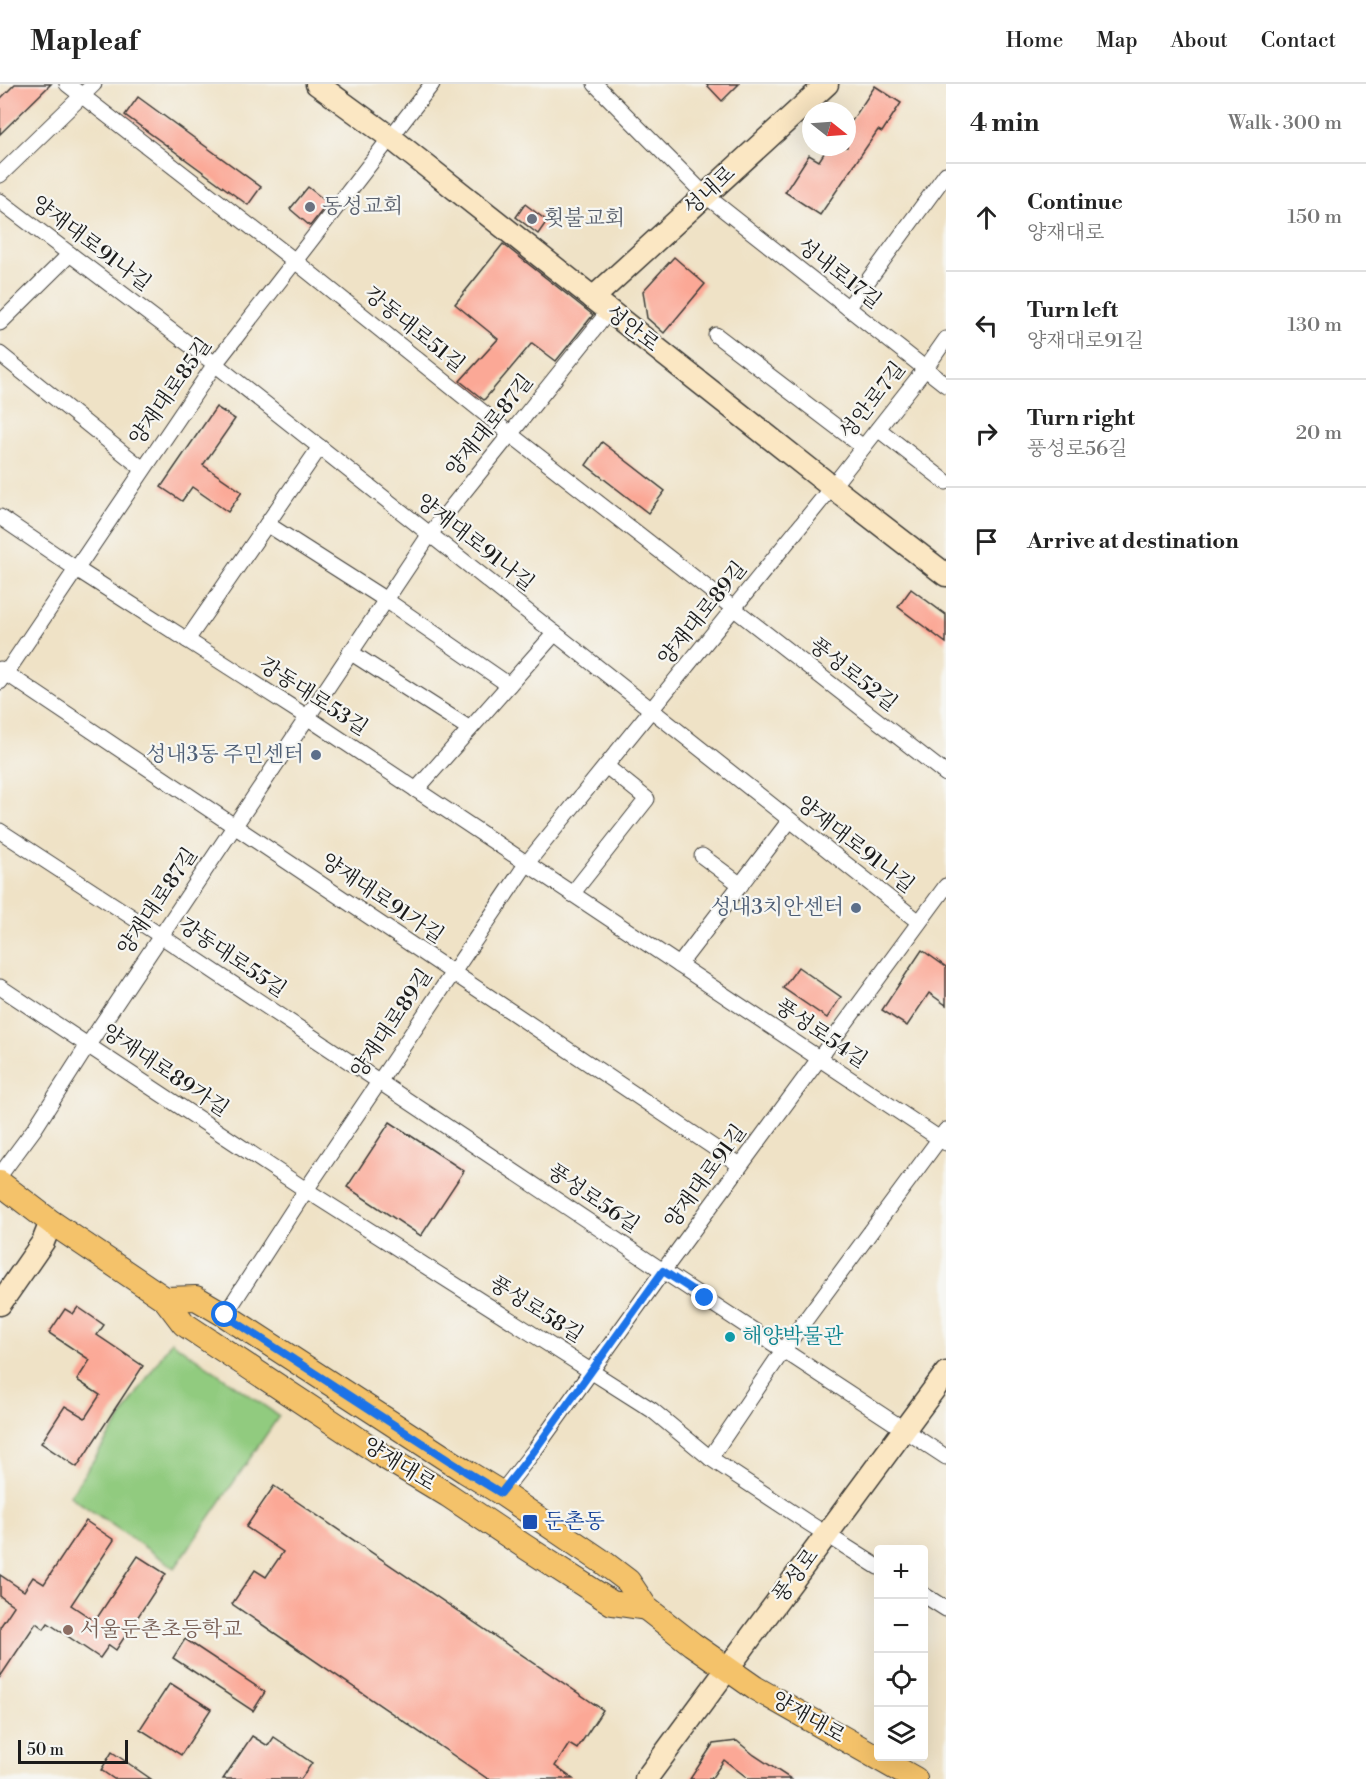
<!DOCTYPE html>
<meta charset="utf-8">
<style>
:root{--surface:#fff;--page:#f2f2f2;--text:#222;--muted:#767676;--line:#e0e0e0}
body{margin:0;font-family:"Libre Bodoni","Noto Serif KR",serif;background:var(--page);color:var(--text)}
.controls{position:absolute;right:18px;bottom:18px;display:grid;overflow:hidden;border-radius:6px;box-shadow:0 6px 24px #0002}
.controls button{width:54px;height:54px;display:grid;place-items:center;padding:0;border:0;border-bottom:2px solid var(--line);background:var(--surface);color:var(--text);font:30px sans-serif}
.compass{position:absolute;left:802px;top:18px;width:54px;height:54px;border-radius:50%;background:var(--surface);box-shadow:0 6px 24px #0002;rotate:107deg}
.scale{position:absolute;left:18px;bottom:15px;width:110px;box-sizing:border-box;padding-left:6px;border:3px solid #1c1c1c;border-top:0;font-size:16px;line-height:21px;white-space:nowrap;color:#1c1c1c;-webkit-text-stroke:4px #f6f6f2;paint-order:stroke}
.stop{position:absolute;width:18px;height:18px;margin:-14px;border:4px solid #1a73e8;border-radius:50%;background:#fff}
.stop.end{background:#1a73e8;border-color:#fff;box-shadow:0 2px 6px #0008}
.list{margin:0;padding:0;list-style:none}
h2{display:flex;justify-content:space-between;align-items:center;height:78px;margin:0;padding:0 24px;font-size:26px}
h2 small{font-size:20px;font-weight:400;color:var(--muted)}
.list li{display:grid;grid-template-columns:39px 1fr auto;gap:18px;align-items:center;box-sizing:border-box;height:108px;padding:0 24px;border-top:2px solid var(--line)}
.list b{display:block;font-size:22px;white-space:nowrap}
.list p{margin:0;font-size:20px;white-space:nowrap;color:var(--muted)}
.list em{font-size:20px;font-style:normal;color:var(--muted)}
.icon{flex:none;width:33px;height:33px;fill:none;stroke:currentColor;stroke-width:2;stroke-linecap:round;stroke-linejoin:round}
.map{position:relative;flex:none;width:946px;height:1695px;overflow:hidden}
header{display:flex;align-items:center;gap:36px;box-sizing:border-box;height:84px;padding:0 30px;background:var(--surface);border-bottom:2px solid var(--line)}
header strong{font-size:28px}
nav{display:flex;gap:33px;margin-inline-start:auto;font-size:21px}
main{display:flex}
aside{flex:1;background:var(--surface)}
.map>svg:first-child{display:block}
</style>
<header>
<strong>Mapleaf</strong>
<nav><a>Home</a><a>Map</a><a>About</a><a>Contact</a></nav>
</header>
<main>
<div class="map">
<svg width="946" height="1695" viewBox="0 0 946 1695">
<rect width="100%" height="100%" fill="#f6f6f2"/>
<filter id="ink" filterUnits="userSpaceOnUse"><feTurbulence type="fractalNoise" baseFrequency=".0167" numOctaves="2"/><feDisplacementMap in="SourceGraphic" scale="12" xChannelSelector="R" yChannelSelector="G"/><feConvolveMatrix kernelMatrix="1 2 1 2 8 2 1 2 1" color-interpolation-filters="sRGB"/></filter>
<filter id="wash" filterUnits="userSpaceOnUse"><feTurbulence type="fractalNoise" baseFrequency=".008" numOctaves="4" result="noise"/><feDisplacementMap in="SourceGraphic" scale="24" xChannelSelector="R" yChannelSelector="G"/><feGaussianBlur stdDeviation="1.35" result="paint"/><feColorMatrix in="noise" values="0 0 0 0 0 0 0 0 0 0 0 0 0 0 0 0 0 1.4 0 .05"/><feComposite in="paint" operator="in"/></filter>
<g filter="url(#wash)">
<rect width="100%" height="100%" fill="#efe2c6"/>
<!-- green -->
<polygon fill="#91cb7f" stroke="#56744e" stroke-width="1.5" points="171,1257 279,1332 175,1484 70,1412"/>
<g id="blocks">
<!-- building -->
<g fill="#fba896">
<polygon points="15,0 51,0 0,50 0,15"/>
<polygon points="706,0 739,0 722,17"/>
<polygon points="875,2 901,19 882,48 878,46 820,131 785,108 809,71 819,77 828,63 847,63 847,44"/>
<polygon points="138,13 261,103 248,121 125,31"/>
<polygon points="308,103 328,119 310,142 290,125"/>
<polygon points="525,120 547,137 538,150 516,133"/>
<polygon points="503,160 593,231 556,277 532,259 484,316 460,297 498,255 455,220"/>
<polygon points="674,173 705,200 664,249 647,234 643,207"/>
<polygon points="216,323 235,335 203,381 242,408 228,428 192,403 182,417 161,403"/>
<polygon points="602,358 665,407 648,429 586,381"/>
<polygon points="911,505 946,531 946,559 898,523"/>
<polygon points="922,866 946,883 946,921 929,909 907,942 882,926"/>
<polygon points="798,883 841,913 827,934 783,904"/>
<polygon points="390,1038 464,1087 421,1152 347,1103"/>
<polygon points="78,1223 104,1241 97,1251 143,1282 77,1383 41,1359 65,1322 85,1334 100,1311 77,1296 90,1276 49,1249 65,1225 73,1230"/>
<polygon points="274,1402 603,1626 577,1665 569,1660 555,1682 573,1695 488,1695 232,1520 255,1486 266,1493 283,1468 246,1443"/>
<polygon points="86,1437 114,1456 71,1521 95,1537 138,1472 166,1490 116,1566 109,1561 100,1574 48,1539 44,1545 36,1539 0,1593 0,1543 14,1522 0,1512 0,1491 24,1507 33,1493 44,1500"/>
<polygon points="185,1555 265,1608 253,1627 173,1574"/>
<polygon points="170,1599 211,1625 181,1671 140,1645"/>
<polygon points="252,1652 268,1662 274,1653 312,1679 301,1695 223,1695"/>
<polygon points="737,1657 754,1671 791,1695 749,1695 724,1676 711,1695 690,1695 713,1660"/>
<polygon points="112,1668 151,1695 114,1695 101,1686"/>
</g>
</g>
</g>
<g filter="url(#ink)">
<use href="#blocks" fill-opacity="0" stroke="#3c3a36" stroke-width="1.5"/>
<g fill="none" stroke-linecap="round" stroke-linejoin="round">
<defs>
<g id="street">
<polyline points="67,0 295,177 510,350 946,690"/>
<polyline points="595,0 705,111 946,301"/>
<polyline points="0,91 94,0"/>
<polyline points="0,117 215,280 919,838"/>
<polyline points="848,224 946,90"/>
<polyline points="0,239 70,170"/>
<polyline points="716,251 863,363"/>
<polyline points="0,270 143,385"/>
<polyline points="878,345 946,398"/>
<polyline points="0,433 75,484 307,633 946,1059"/>
<polyline points="267,440 386,516 509,601"/>
<polyline points="187,556 320,363"/>
<polyline points="350,568 470,645"/>
<polyline points="0,585 740,1081"/>
<polyline points="0,598 215,280 432,0"/>
<polyline points="416,706 555,549"/>
<polyline points="0,747 161,852 663,1187 946,1373"/>
<polyline points="702,772 741,801"/>
<polyline points="572,810 647,715 606,682"/>
<polyline points="679,881 790,736"/>
<polyline points="0,903 306,1106 652,1326 710,1374 810,1440 878,1483"/>
<polyline points="0,1091 35,1044 88,961 430,450 609,227"/>
<polyline points="225,1231 306,1106 527,779 832,403 925,285 946,255"/>
<polyline points="710,1374 784,1265 946,1046"/>
<polyline points="501,1409 534,1367 663,1187 946,802"/>
<polyline points="924,1511 946,1525"/>
</g>
<g id="secondary">
<polyline points="317,0 391,54 832,403 946,491"/>
<polyline points="593,214 827,0"/>
<polyline points="0,1220 43,1158 51,1138"/>
<polyline points="646,1695 946,1289"/>
</g>
<g id="primary">
<polyline points="0,1099 51,1138 165,1215 184,1240 385,1373 448,1411 524,1462 612,1519 646,1524"/>
<polyline points="165,1215 196,1214 225,1231 465,1387 501,1409 603,1478 628,1497 646,1524 692,1560 755,1604 915,1695"/>
</g>
</defs>
<!-- street casing -->
<use href="#street" stroke="#3c3a36" stroke-width="17"/>
<!-- secondary casing -->
<use href="#secondary" stroke="#3c3a36" stroke-width="25"/>
<!-- primary casing -->
<use href="#primary" stroke="#3c3a36" stroke-width="26"/>
<!-- street -->
<use href="#street" stroke="#fff" stroke-width="15"/>
<!-- secondary -->
<use href="#secondary" stroke="#fbe7c3" stroke-width="22"/>
<!-- primary -->
<use href="#primary" stroke="#f4c26a" stroke-width="24"/>
</g>
</g>
<g fill="none" stroke-linecap="round" stroke-linejoin="round" filter="url(#ink)">
<!-- route -->
<polyline stroke="#1a73e8" stroke-width="8" points="225,1231 465,1387 501,1409 534,1367 663,1187 705,1214"/>
</g>
<!-- markers -->
<g fill="#6b7280" stroke="#f6f6f2" stroke-width="2">
<circle cx="310" cy="123" r="6"/>
<circle cx="532" cy="135" r="6"/>
</g>
<g fill="#5c6f8a" stroke="#f6f6f2" stroke-width="2">
<circle cx="316" cy="671" r="6"/>
<circle cx="856" cy="824" r="6"/>
</g>
<circle fill="#0f9aa8" stroke="#f6f6f2" stroke-width="2" cx="730" cy="1253" r="6"/>
<rect fill="#1a4fb4" stroke="#f6f6f2" stroke-width="2" x="522" y="1430" width="16" height="16" rx="3"/>
<circle fill="#8d6e63" stroke="#f6f6f2" stroke-width="2" cx="68" cy="1546" r="6"/>
<g text-anchor="middle" dominant-baseline="central" stroke-width="4.5" stroke-linejoin="round" paint-order="stroke">
<!-- street labels -->
<g font-size="21" fill="#1c1c1c" stroke="#f6f6f2">
<text transform="translate(710 107) rotate(-43)">성내로</text>
<text transform="translate(91 160) rotate(37)">양재대로91나길</text>
<text transform="translate(839 190) rotate(38)">성내로17길</text>
<text transform="translate(632 245) rotate(38)">성안로</text>
<text transform="translate(414 246) rotate(39)">강동대로51길</text>
<text transform="translate(171 308) rotate(-55)">양재대로85길</text>
<text transform="translate(873 317) rotate(-52)">성안로7길</text>
<text transform="translate(490 342) rotate(-51)">양재대로87길</text>
<text transform="translate(475 459) rotate(38)">양재대로91나길</text>
<text transform="translate(703 530) rotate(-51)">양재대로89길</text>
<text transform="translate(853 591) rotate(38)">풍성로52길</text>
<text transform="translate(313 613) rotate(33)">강동대로53길</text>
<text transform="translate(855 761) rotate(38)">양재대로91나길</text>
<text transform="translate(382 815) rotate(34)">양재대로91가길</text>
<text transform="translate(158 818) rotate(-56)">양재대로87길</text>
<text transform="translate(232 874) rotate(34)">강동대로55길</text>
<text transform="translate(392 940) rotate(-56)">양재대로89길</text>
<text transform="translate(821 950) rotate(34)">풍성로54길</text>
<text transform="translate(165 987) rotate(34)">양재대로89가길</text>
<text transform="translate(706 1093) rotate(-54)">양재대로91길</text>
<text transform="translate(593 1115) rotate(34)">풍성로56길</text>
<text transform="translate(536 1226) rotate(32)">풍성로58길</text>
<text transform="translate(399 1381) rotate(32)">양재대로</text>
<text transform="translate(796 1492) rotate(-53)">풍성로</text>
<text transform="translate(808 1634) rotate(30)">양재대로</text>
</g>
<!-- worship labels -->
<g font-size="21" fill="#5b616d" stroke="#f6f6f2" text-anchor="start">
<text x="322" y="123">동성교회</text>
<text x="544" y="135">횟불교회</text>
</g>
<!-- service labels -->
<g font-size="21" fill="#4e5e75" stroke="#f6f6f2" text-anchor="end">
<text x="304" y="671">성내3동 주민센터</text>
<text x="844" y="824">성내3치안센터</text>
</g>
<!-- culture labels -->
<g font-size="21" fill="#0d838f" stroke="#f6f6f2" text-anchor="start">
<text x="742" y="1253">해양박물관</text>
</g>
<!-- transit labels -->
<g font-size="21" fill="#164399" stroke="#f6f6f2" text-anchor="start">
<text x="544" y="1438">둔촌동</text>
</g>
<!-- education labels -->
<g font-size="21" fill="#785e54" stroke="#f6f6f2" text-anchor="start">
<text x="80" y="1546">서울둔촌초등학교</text>
</g>
</g>
</svg>
<div class="controls">
<button>+</button>
<button>−</button>
<button><svg class="icon" aria-label="locate" viewBox="0 0 24 24"><circle cx="12" cy="12" r="6"/><path d="M12 2v4M12 18v4M2 12h4M18 12h4"/></svg></button>
<button><svg class="icon" aria-label="layers" viewBox="0 0 24 24"><path d="M12 4l9 5-9 5-9-5zM3 14l9 5 9-5"/></svg></button>
</div>
<svg class="compass" viewBox="-18 -18 36 36"><path d="M0-13l5 13h-10z" fill="#e53935"/><path d="M0 13l5-13h-10z" fill="#767676"/></svg>
<div class="scale">50 m</div>
<div class="stop" style="left:225px;top:1231px"></div>
<div class="stop end" style="left:705px;top:1214px"></div>
</div>
<aside>
<h2>4 min<small>Walk · 300 m</small></h2>
<ul class="list">
<li><svg class="icon" aria-label="ahead" viewBox="0 0 24 24"><path d="M12 20V5M6 11l6-6 6 6"/></svg><div><b>Continue</b><p>양재대로</p></div><em>150 m</em></li>
<li><svg class="icon" aria-label="left" viewBox="0 0 24 24"><path d="M17 20v-9H6M10 6l-5 5 5 5"/></svg><div><b>Turn left</b><p>양재대로91길</p></div><em>130 m</em></li>
<li><svg class="icon" aria-label="right" viewBox="0 0 24 24"><path d="M7 20v-9h11M14 6l5 5-5 5"/></svg><div><b>Turn right</b><p>풍성로56길</p></div><em>20 m</em></li>
<li><svg class="icon" aria-label="arrive" viewBox="0 0 24 24"><path d="M6 21V4h12l-3 4 3 4H6"/></svg><div><b>Arrive at destination</b></div></li>
</ul>
</aside>
</main>
